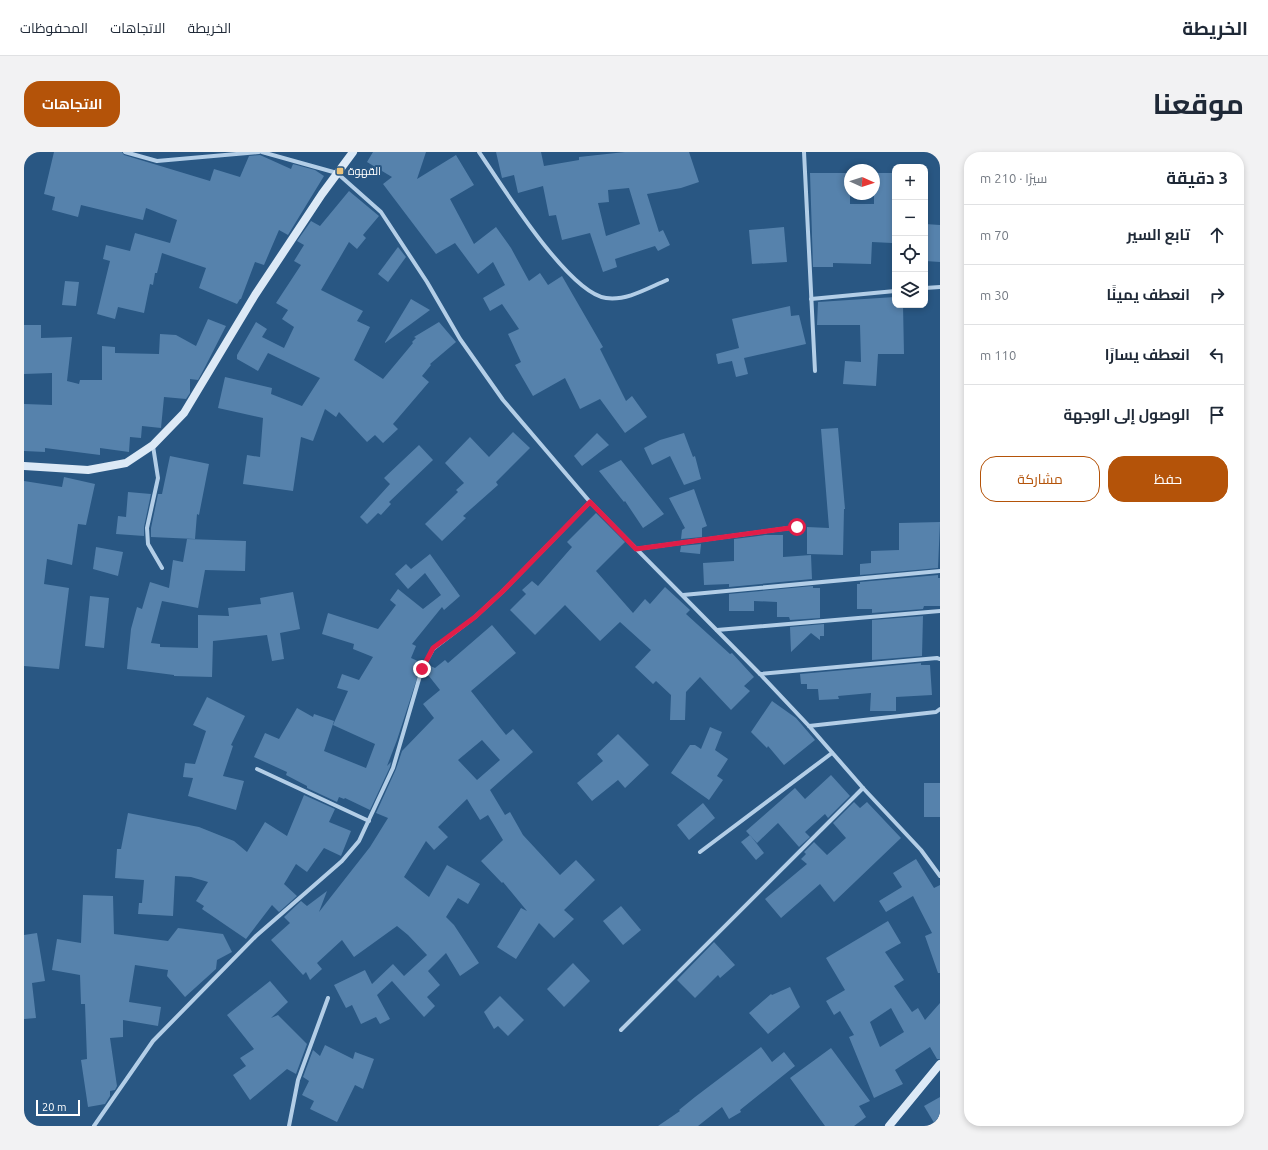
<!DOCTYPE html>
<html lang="ar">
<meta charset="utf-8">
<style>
:root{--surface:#fff;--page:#f2f2f3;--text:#1f2937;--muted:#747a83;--line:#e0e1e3;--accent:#b45309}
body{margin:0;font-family:Ubuntu,Cairo,sans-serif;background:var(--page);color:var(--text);direction:rtl}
.controls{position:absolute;right:12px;top:12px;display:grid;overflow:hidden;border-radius:8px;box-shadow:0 2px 6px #0003}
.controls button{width:36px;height:36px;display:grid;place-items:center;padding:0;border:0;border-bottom:1px solid var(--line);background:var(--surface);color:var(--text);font:20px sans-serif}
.compass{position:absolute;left:820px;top:12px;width:36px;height:36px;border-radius:50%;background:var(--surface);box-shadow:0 2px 6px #0003;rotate:93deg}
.scale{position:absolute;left:12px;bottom:10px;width:44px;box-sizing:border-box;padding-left:4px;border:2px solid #fff;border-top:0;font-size:11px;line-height:14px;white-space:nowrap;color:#fff;-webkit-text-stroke:3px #295783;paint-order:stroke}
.stop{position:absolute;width:12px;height:12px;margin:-9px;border:3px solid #e11d48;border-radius:50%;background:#fff}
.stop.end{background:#e11d48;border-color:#fff;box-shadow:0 1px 4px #0008}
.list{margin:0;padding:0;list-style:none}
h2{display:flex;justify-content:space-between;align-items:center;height:52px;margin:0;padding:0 16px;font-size:17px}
h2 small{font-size:13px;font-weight:400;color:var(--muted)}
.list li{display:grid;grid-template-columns:26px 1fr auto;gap:12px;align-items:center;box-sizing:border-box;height:60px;padding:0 16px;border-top:1px solid var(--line)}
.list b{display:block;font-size:15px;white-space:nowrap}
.list em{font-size:13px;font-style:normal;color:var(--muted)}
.actions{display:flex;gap:8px;padding:12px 16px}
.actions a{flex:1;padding:9px 0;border:1px solid var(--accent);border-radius:16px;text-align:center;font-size:14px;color:var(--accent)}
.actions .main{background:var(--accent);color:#fff}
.icon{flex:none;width:22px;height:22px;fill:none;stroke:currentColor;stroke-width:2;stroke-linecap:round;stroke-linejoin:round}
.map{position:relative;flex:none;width:916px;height:974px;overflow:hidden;direction:ltr;border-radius:16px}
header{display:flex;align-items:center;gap:24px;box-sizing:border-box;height:56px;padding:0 20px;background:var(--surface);border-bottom:1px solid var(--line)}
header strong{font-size:19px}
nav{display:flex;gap:22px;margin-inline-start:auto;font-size:14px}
.intro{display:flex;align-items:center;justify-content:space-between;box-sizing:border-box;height:96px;padding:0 24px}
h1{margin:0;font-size:28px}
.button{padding:10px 18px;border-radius:16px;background:var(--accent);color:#fff;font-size:14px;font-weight:700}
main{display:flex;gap:24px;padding:0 24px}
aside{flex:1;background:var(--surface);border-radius:16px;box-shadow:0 2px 6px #0003}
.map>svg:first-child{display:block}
</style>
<header>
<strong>الخريطة</strong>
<nav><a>الخريطة</a><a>الاتجاهات</a><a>المحفوظات</a></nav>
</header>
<div class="intro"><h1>موقعنا</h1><a class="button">الاتجاهات</a></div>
<main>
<aside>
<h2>3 دقيقة<small>سيرًا · 210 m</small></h2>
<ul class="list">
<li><svg class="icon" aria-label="ahead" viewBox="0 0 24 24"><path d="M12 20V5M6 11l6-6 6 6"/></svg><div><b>تابع السير</b></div><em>70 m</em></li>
<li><svg class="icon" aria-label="right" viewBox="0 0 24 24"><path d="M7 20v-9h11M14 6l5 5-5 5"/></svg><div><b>انعطف يمينًا</b></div><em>30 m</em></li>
<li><svg class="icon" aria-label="left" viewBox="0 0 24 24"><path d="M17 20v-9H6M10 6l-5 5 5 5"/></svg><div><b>انعطف يسارًا</b></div><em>110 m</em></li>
<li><svg class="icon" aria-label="arrive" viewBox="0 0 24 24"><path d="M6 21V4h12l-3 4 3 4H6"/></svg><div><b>الوصول إلى الوجهة</b></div></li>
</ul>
<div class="actions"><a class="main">حفظ</a><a>مشاركة</a></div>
</aside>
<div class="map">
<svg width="916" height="974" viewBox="0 0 916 974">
<rect width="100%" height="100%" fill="#295783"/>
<!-- building -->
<g fill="#5682ac" fill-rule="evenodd">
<polygon points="30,0 98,0 100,3 186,29 190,17 216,25 225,4 236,3 267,17 269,12 291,18 300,24 264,83 255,78 240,113 231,110 217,147 216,147 213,152 175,136 182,116 138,101 133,121 131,121 129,133 126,132 120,161 94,155 91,167 73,162 86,109 79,107 82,93 106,99 111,81 146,91 153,68 122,56 119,68 57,53 54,65 28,58 31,45 20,42"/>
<polygon points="349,0 402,0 393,27 432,3 450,33 426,47 450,92 472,75 487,96 505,129 516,121 524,133 538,124 579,195 576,197 602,249 608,244 623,265 601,281 576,247 556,257 541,226 509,244 491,213 497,210 484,182 495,177 478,152 466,159 459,146 481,133 469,110 454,122 431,91 412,102 359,32 368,25 343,10"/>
<path d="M472 0H517L520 14 555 8V5L601 0H665L675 30 657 36 623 42 635 80 639 78 646 93 634 99 631 94 591 107 593 115 579 120 566 81 538 88 532 63 525 64 519 34 494 41 490 23 478 26ZM605 36 616 72 582 84 574 51 585 50 584 38Z"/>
<polygon points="786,21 826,21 826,52 850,52 850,21 870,21 868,91 848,90 847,112 809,111 809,115 789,115"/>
<polygon points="325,39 355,64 339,83 342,86 333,97 325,90 297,138 339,159 333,169 346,175 330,208 359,227 389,191 388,190 392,186 390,185 415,170 432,190 406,212 407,213 398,224 405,230 369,272 374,277 359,291 351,283 343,290 315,260 312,265 301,257 289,289 277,285 269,339 219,332 223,303 236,305 239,266 194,256 201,225 248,236 247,242 278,254 296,226 244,201 234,219 213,207 213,203 232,170 243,177 238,185 260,196 270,175 258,167 264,158 252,151 277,113 270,109 280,93 273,89 287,69 296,74"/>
<polygon points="901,72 916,73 916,110 901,109"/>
<polygon points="760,75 763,110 728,112 725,78"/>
<polygon points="374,95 382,105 364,130 354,122"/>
<polygon points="41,129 55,130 52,154 38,153"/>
<polygon points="871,145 871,153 879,153 880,202 854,202 852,234 819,232 821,209 837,210 836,173 793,173 794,150"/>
<polygon points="387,147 406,158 361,191 361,190"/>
<polygon points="766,154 767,164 775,163 782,192 720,206 724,222 712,225 708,209 694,212 692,202 715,196 708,167"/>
<polygon points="184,167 202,174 180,217 174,228 166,227 166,241 162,247 140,245 137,276 118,274 117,286 106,285 105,300 76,296 76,303 21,296 21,300 0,299 0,252 28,253 28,221 0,222 0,173 17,173 17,186 48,185 43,229 55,232 56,228 78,228 78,194 91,195 91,201 135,202 136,182 152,183 172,194"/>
<polygon points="814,276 821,357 820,357 819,403 783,402 783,375 805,376 797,277"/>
<polygon points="489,280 506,296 472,330 474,333 439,364 442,366 418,389 401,372 434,340 432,338 440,331 421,311 446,285 465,305"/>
<polygon points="573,281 585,293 558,314 550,304"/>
<polygon points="660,281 669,305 671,304 677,327 660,333 646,304 628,313 620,296 636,288"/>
<polygon points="395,293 409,308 365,350 367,352 357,363 354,361 343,372 336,365 366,332 360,326"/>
<polygon points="146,304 185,312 175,363 173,362 171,387 127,385 127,376 134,342 138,342"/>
<polygon points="597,308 640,362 619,376 601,349 600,350 575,319"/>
<polygon points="40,325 71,332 62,373 54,372 48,413 23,407 20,432 45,436 35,517 0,514 0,329 38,335"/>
<polygon points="670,337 683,374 678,376 678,385 657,387 658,378 661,376 645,346"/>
<polygon points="104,340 127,342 120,375 120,384 92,382 94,364 102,365"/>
<polygon points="572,361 601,390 572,419 609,461 621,447 626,452 641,435 666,458 662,462 706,502 708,501 730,525 720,534 726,539 707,558 676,525 662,540 661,568 646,568 647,543 632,529 629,532 611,515 627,498 596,470 576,489 541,453 511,483 486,458 502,442 498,438 508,429 514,434 548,395 543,390"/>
<polygon points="916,370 914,416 836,423 836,412 847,411 847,399 875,398 875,371"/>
<polygon points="741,383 759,383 759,405 787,403 788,427 705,435 705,432 680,433 679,411 710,409 710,387"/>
<polygon points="163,387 222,389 221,419 181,418 174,456 138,449 127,491 136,492 136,495 174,496 174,463 205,464 204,456 237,452 236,446 269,440 276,477 256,481 260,507 248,509 243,483 189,489 188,525 150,524 150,523 103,517 107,477 113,455 118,457 126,430 145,436 149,408 159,410"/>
<polygon points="677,392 676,402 656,400 657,394"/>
<polygon points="72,395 99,400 94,424 69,417"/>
<polygon points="406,402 436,444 420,458 418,455 388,492 392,494 387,506 398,511 373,588 363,614 367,610 366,615 346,658 321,646 320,647 315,645 313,650 283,636 283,634 262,623 263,620 230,605 241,581 255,587 273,556 289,565 290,562 310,569 300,599 342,616 351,592 309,573 324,539 313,536 318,522 335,528 349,505 329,497 330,492 298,482 304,461 354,477 372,453 366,448 374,437 399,457 417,443 401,421 384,437 371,422 382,412 387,417"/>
<polygon points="914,423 914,426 916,426 916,454 900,454 899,457 848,461 848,457 833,457 833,432 836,432 836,430"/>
<polygon points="789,434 789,436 796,436 796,466 766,468 765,465 753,465 753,450 730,449 730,459 705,459 705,442"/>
<polygon points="66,444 85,446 80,496 61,494"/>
<polygon points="899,464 898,504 848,508 848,468"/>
<polygon points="800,472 800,484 796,484 796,488 787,481 767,500 766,475"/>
<path d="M468 473 492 501 447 539 482 583 489 577 509 600 466 638 481 663 486 660 499 683 536 723 552 708 571 728 540 758 550 767 530 786 515 771 492 807 473 795 497 756 503 759 479 730 478 731 457 709 479 688 464 663 456 668 443 647 414 675 424 685 410 698 402 689 380 725 405 745 423 713 456 732 444 752 434 746 422 765 430 773 455 811 436 824 422 801 404 819 416 833 403 845 411 854 400 865 368 829 353 843 366 867 356 872 352 865 337 872 328 853 322 856 310 833 341 818 348 832 369 812 380 824 403 803 384 783 373 774 330 805 318 788 293 811 298 817 286 828 282 820 279 823 247 788 266 771 260 765 277 749 283 754 303 739 295 760 346 695 364 666 352 661 372 617 378 599 410 566 399 552 416 538 401 519 404 513 411 516 421 508 424 511ZM458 588 476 608 453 628 434 608Z"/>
<polygon points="897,511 897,513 906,513 908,543 872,545 872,559 846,559 847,541 814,544 815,547 795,548 794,537 783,537 783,532 777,532 776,522"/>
<polygon points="183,545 221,564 207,593 209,594 199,624 220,629 212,658 164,644 169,626 159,625 161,611 171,612 182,579 169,573"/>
<polygon points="748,549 772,566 791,588 760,613 744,594 743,596 727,580"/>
<polygon points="686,575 698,580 691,598 704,607 693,624 699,628 685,648 647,621 666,593 671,593 677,597"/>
<polygon points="594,582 625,613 601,636 594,628 568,649 553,631 579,609 573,602"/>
<polygon points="807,623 826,644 804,666 801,662 781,680 786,685 775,695 754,671 733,691 722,679 771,636 781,647"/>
<rect x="900" y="631" width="16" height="34"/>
<polygon points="280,643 311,657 305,670 327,679 317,704 300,696 283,720 272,712 260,732 273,744 255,760 248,753 222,787 178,757 180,754 172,749 184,730 167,725 151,724 149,764 114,762 115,751 118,751 120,728 91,726 93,697 97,697 104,661 175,675 210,689 223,700 241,670 263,684"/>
<polygon points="830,650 836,656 843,650 877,686 810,750 796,732 757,766 741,747 783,712 777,707 782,702 780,700 790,690 803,703 822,686 809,671"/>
<polygon points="679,651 691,666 665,688 653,673"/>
<polygon points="726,683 740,701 732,708 717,690"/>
<polygon points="892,707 910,736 916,733 916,821 914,821 901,784 908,781 889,744 862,760 855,749 878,735 869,721"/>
<polygon points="59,743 89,744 90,782 144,789 154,776 199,782 208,800 193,808 192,817 161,845 143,824 144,818 111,813 105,850 137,855 134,874 99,868 99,885 86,886 93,934 91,938 86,939 86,944 81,952 64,955 57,908 63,907 61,852 57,852 56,823 28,818 33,787 57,791"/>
<polygon points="597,754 617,778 599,793 579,769"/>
<path d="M864 769 877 791 861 800 880 828 870 834 888 860 894 856 901 868 916 851V907H913L906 895 871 918 879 932 850 946 825 885 830 883 816 859 810 863 802 849 821 838 802 806ZM867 856 880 880 856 895 846 870Z"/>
<polygon points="13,781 21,829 8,831 12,866 0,867 0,783"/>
<polygon points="690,790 711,813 696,826 694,823 671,846 653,828"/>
<polygon points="549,811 566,829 540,855 523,837"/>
<polygon points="246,829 264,850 247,866 254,863 283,892 272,922 263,917 226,948 209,923 222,914 216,906 230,897 203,863"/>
<polygon points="766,835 776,855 744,882 725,861 747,842 748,843"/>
<polygon points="476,844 500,868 484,884 474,874 470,877 460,860"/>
<polygon points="301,893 329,907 331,900 350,907 339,937 331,933 313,970 286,957 290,949 278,943 285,929 279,925 289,898 296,904"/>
<polygon points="737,895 748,910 760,900 771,914 716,958 717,960 705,967 698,955 674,974 634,974 656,959 655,958 671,945"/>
<polygon points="807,896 846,949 835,954 842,965 830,974 801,974 766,926"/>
<polygon points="916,945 916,974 912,974 900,954"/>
</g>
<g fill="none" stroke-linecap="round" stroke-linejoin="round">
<!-- street -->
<g stroke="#b3cee7" stroke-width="4">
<polyline points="101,0 133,9 235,0"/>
<polyline points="238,0 313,21 357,60 403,130 436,187 479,248 566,350 736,522 785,574 839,636 897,698 916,724"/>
<path d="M455 0C477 32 544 141 582 146 603 149 624 136 643 128"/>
<polyline points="780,0 791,219"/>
<polyline points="901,136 916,135"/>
<polyline points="787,147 871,139"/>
<polyline points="129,294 134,326 123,376 124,392 138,416"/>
<polyline points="612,397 773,375"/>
<polyline points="659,443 916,419"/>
<polyline points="693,478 916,459"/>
<polyline points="736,522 913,506 916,507"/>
<polyline points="785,574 912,560 916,557"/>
<polyline points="233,617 345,669"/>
<polyline points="676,700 808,601"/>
<polyline points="597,878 839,636"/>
<polyline points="70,974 129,889 232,784 318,709 335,689 369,616 398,517 409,497 451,465 478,440 566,350"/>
<polyline points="265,974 274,928 304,846"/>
</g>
<!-- secondary -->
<g stroke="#dce9f6" stroke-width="8">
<polyline points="0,314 64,318 102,311 129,293 160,261 231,143 298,42 329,0"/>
<polyline points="865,974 916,912"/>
</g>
</g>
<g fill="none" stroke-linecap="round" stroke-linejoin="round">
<!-- route -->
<polyline stroke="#e11d48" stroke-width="5" points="398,517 409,496 451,465 478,440 566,350 612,397 773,375"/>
</g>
<!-- markers -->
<rect fill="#edc47a" stroke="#295783" stroke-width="1.5" x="312" y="15" width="8" height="8" rx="2"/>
<g text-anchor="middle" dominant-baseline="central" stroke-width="4" stroke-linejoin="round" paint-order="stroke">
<!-- poi labels -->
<g font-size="11" fill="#fff" stroke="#295783" text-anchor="start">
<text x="324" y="19">القهوة</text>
</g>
</g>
</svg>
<div class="controls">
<button>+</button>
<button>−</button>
<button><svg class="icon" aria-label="locate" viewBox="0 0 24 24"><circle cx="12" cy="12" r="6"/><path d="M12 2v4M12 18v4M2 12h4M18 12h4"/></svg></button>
<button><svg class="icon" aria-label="layers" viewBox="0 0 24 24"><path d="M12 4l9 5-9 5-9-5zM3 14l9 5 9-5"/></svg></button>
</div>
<svg class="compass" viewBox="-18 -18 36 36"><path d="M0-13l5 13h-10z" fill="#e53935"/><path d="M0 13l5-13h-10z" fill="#747a83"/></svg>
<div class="scale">20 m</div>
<div class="stop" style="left:773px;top:375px"></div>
<div class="stop end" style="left:398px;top:517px"></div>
</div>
</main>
